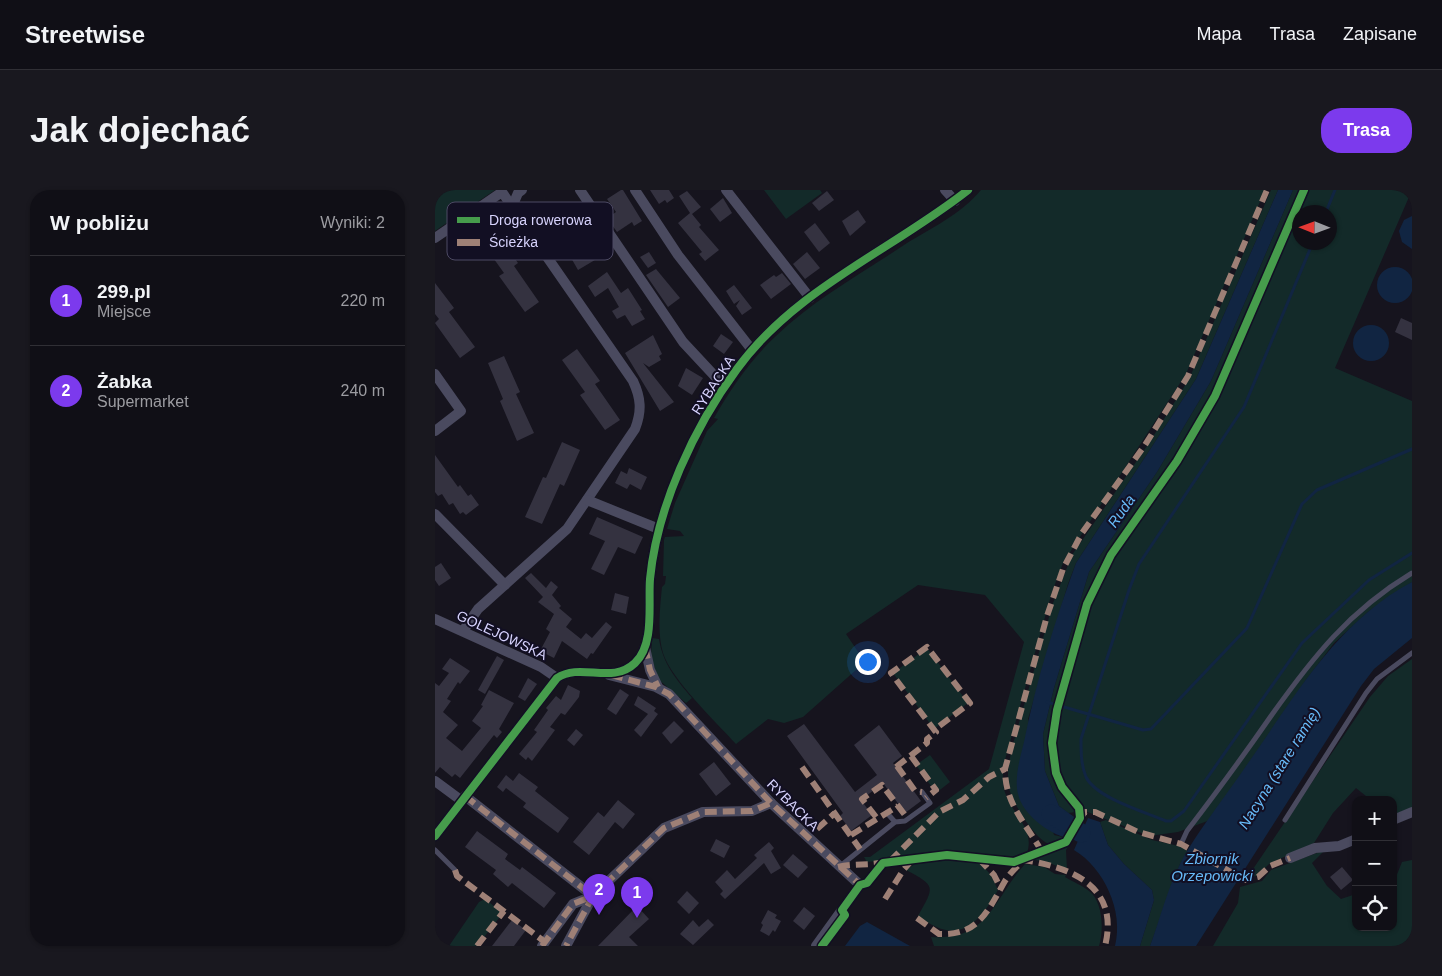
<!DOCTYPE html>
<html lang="pl">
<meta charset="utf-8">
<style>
:root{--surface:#100f16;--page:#19181f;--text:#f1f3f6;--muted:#9c9ca1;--line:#302f35;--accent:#7c3aed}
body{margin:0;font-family:Helvetica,sans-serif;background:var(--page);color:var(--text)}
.controls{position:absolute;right:15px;bottom:15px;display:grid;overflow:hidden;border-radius:10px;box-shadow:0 1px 4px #0004}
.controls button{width:45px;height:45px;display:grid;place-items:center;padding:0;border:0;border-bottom:1px solid var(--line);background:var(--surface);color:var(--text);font:25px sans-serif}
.compass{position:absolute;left:857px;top:15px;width:45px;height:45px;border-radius:50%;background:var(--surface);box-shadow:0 1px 4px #0004;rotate:271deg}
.you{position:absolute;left:432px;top:471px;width:18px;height:18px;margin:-12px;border:4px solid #fff;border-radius:50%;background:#1a73e8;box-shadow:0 0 0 8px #1a73e833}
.badge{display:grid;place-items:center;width:32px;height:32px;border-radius:50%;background:var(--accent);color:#fff;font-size:16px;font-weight:700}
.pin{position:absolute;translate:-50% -41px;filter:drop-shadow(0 1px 2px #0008)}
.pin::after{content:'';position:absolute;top:26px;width:18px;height:15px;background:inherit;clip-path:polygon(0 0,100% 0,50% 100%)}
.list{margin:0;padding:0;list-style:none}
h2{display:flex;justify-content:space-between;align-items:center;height:65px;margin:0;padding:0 20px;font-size:21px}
h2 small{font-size:16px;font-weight:400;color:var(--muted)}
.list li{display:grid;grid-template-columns:32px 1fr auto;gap:15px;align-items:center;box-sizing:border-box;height:90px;padding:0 20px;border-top:1px solid var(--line)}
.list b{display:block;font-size:19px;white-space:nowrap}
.list p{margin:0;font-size:16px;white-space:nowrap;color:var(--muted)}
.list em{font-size:16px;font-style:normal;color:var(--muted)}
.icon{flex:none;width:28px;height:28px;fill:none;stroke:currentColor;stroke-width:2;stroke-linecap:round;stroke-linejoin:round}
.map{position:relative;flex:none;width:977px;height:756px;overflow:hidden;border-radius:20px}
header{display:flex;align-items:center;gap:30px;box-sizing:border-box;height:70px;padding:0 25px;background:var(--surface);border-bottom:1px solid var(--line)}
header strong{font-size:24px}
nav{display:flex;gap:28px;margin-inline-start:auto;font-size:18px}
.intro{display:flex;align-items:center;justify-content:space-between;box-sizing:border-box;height:120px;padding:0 30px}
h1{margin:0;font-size:35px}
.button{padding:12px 22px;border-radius:20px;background:var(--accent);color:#fff;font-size:18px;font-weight:700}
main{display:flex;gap:30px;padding:0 30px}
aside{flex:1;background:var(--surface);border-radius:20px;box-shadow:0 1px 4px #0004}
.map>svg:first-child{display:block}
</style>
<header>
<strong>Streetwise</strong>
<nav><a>Mapa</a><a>Trasa</a><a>Zapisane</a></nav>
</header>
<div class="intro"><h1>Jak dojechać</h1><a class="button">Trasa</a></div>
<main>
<aside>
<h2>W pobliżu<small>Wyniki: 2</small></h2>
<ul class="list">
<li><span class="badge">1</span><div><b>299.pl</b><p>Miejsce</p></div><em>220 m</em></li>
<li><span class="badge">2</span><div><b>Żabka</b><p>Supermarket</p></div><em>240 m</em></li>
</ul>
</aside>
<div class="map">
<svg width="977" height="756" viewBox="0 0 977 756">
<rect width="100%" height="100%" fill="#16141e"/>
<!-- green -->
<g fill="#132a29" fill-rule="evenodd">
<polygon points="0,0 60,0 0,41"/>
<polygon points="329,0 385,0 387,3 351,29"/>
<path d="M546 0H830L751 184 628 373 617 402 568 577C568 586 567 597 571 605 579 626 600 640 592 663L577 669 509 663 432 672 429 667H435L554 579 589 452 550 405 483 395 411 444 430 472 368 527 349 533 333 529 301 554C281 532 236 489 228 463 222 443 225 417 227 397L230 394 231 386H228L229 350 230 347 249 346 245 341 232 339 240 313 272 241 283 229 279 228C296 198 316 169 341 146 378 110 426 84 469 55 496 38 525 25 546 0Z"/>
<path d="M836 0H843L761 189 641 373 633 394 593 529 619 645 632 648C626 652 621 656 614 654 599 649 574 608 573 593 572 580 575 567 578 554L618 413 637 365 714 253 754 189Z"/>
<path d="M858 0H977L900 178 977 211V392L934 421 899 453 871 490 775 630 743 642 714 646 650 621 633 623 624 616 610 581 608 544 619 498 654 382 722 282 776 191ZM864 22H894V52H864Z"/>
<path d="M217 448 224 449C228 474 241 489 257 508L251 513 223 489 216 466Z"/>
<polygon points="492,458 533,513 499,539 458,483"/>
<polygon points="977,469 977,618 958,626 958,610 936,610 921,598 898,623 879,653 834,674 822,686 809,688 818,679 935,507 953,486"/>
<polygon points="495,565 515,592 501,603 481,575"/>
<polygon points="671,630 717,650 748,657 753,662 745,674 715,756 705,756 719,710 717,700 689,674 673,655 665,632"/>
<polygon points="634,655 631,660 632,680 612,672 594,669"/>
<polygon points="890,660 877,673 892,696 906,709 921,704 921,737 958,737 958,689 961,687 967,672 977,670 977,756 778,756 803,713 805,697 827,691 836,680"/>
<path d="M487 669 544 672 556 685 563 700C542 736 523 756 483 726 500 696 501 696 471 680Z"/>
<path d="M590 674 609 677 620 684 631 685 630 687C638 692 647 695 654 701 668 711 669 741 664 756H499L496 747C554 751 558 709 590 674Z"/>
<polygon points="50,709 68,723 42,756 14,756 44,712"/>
</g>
<!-- water -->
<g fill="#112542">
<path d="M843 0H858L776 191 722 282 654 382 619 498 608 544 610 581 624 616 642 629 632 648C613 643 588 625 583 604 579 588 585 568 589 552 601 491 620 431 641 373L761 189Z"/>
<polygon points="977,26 977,59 967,52 964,41 969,30"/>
<circle cx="960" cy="95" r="18"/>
<circle cx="936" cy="153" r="18"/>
<path d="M977 392V448L939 479 926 496 761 756H715C725 729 732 700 745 674 761 643 791 606 811 576 859 508 901 432 977 392Z"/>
<path d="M653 628 665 632 673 655 689 674 717 700 719 710 705 756H680C689 721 669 678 639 660Z"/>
<polygon points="432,732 475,756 410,756 425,736"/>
</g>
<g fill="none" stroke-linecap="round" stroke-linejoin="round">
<!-- stream -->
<g stroke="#112542" stroke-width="3">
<polyline points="891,22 900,0"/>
<path d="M878 52 809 217 704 374 694 400 646 549C646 562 646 575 651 587 661 608 710 622 731 631H736L749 621 867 453 934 390 977 363"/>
<polyline points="612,512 708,540 716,539 812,438 867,314 882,300 977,259"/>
</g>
<!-- river -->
<polyline stroke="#112542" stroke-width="19" points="616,624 646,643"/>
</g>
<!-- building -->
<g fill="#343240">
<polygon points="186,0 188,0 207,31 199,36 197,32 182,42 172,28 181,22 172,9"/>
<polygon points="215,0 234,0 239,8 232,13 230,10 224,14"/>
<polygon points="252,1 266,17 257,24 266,35 264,37 284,60 270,71 264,64 267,62 243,33 255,23 244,6"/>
<polygon points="392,1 399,10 384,21 377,13"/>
<polygon points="288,8 297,23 285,32 275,19"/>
<polygon points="423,20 431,32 415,46 407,31"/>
<polygon points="380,33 395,53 384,62 369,42"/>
<polygon points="61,41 83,73 79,76 104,112 90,122 64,86 69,83 46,51"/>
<polygon points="149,42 165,67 143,80 135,66 143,61 136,51"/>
<polygon points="214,62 221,73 213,78 205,67"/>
<polygon points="372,62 385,78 370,89 358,74"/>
<polygon points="221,79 245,108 233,117 211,85"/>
<polygon points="172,82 186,103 193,98 207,120 205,121 210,129 197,136 190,125 182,129 177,121 184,117 173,98 160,107 153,96"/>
<polygon points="347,83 356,94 336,109 325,95 339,85 341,87"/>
<polygon points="0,93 19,118 14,122 40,157 25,168 0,133 4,129 0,124"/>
<polygon points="299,95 317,118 307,125 301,116 305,110 299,114 291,101"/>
<polygon points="966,128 977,133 977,150 960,142"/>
<polygon points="286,144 298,152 289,164 278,156"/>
<polygon points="218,145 227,164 224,166 226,170 214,177 208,173 239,212 225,221 190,163"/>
<polygon points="142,159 165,191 160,194 185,230 170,240 145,205 150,202 127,170"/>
<polygon points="69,166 85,202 81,204 99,243 82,251 65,211 68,209 53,173"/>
<polygon points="251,178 268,188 257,205 243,196"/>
<polygon points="127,252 145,260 129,296 125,294 107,334 90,327 108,287 111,288"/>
<polygon points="0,265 23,297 25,295 33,306 36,304 44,315 31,325 28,322 25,324 18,313 14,315 7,304 3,306 0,302"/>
<polygon points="194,278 212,287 206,300 195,294 192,299 180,293 186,281 192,284"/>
<polygon points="162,327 208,347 200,364 183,357 169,385 156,379 170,351 154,344"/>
<polygon points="6,373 16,388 4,396 0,390 0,377"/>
<polygon points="96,383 111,398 116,391 123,397 117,405 126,416 124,418 137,429 131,437 146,449 151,443 157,448 171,432 177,437 158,464 156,463 152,469 127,451 119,468 105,461 115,442 111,439 119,424 103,412 108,407 90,388"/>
<polygon points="180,403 194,407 191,424 176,420"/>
<polygon points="62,466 69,470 50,504 43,500"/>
<polygon points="15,468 35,481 25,494 23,492 12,509 16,511 8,522 23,535 11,548 27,561 46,538 37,531 48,516 46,515 54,500 79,513 64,539 67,542 62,548 59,545 25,588 20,584 17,587 5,577 0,583 0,493 4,496 14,483 7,479"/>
<polygon points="93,488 102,494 90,511 83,507"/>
<polygon points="133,495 145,501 144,507 130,525 126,523 115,537 120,540 97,571 93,567 91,570 84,564 102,542 99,540 113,520 111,518 121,506 126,510"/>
<polygon points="185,499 194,505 181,525 172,519"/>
<polygon points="203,506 221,518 219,521 223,524 206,547 199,540 213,524 199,515"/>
<polygon points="239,531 249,541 236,554 227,543"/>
<polygon points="369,534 420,602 442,585 419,555 444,535 467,566 458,573 486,611 470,623 448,593 426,610 437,625 416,641 405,626 408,623 352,546"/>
<polygon points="141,539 148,545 139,556 132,550"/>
<polygon points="279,572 296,594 281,606 264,584"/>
<polygon points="84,583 103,597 100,601 134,628 123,643 88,617 91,613 71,598 68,602 62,597 71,585 78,591"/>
<polygon points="183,610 200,624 188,639 180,632 154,665 138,652 163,622 169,627"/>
<polygon points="42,641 73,664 70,669 85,680 87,677 121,703 109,718 77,693 73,697 58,684 61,680 30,657"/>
<polygon points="281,649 295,656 289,668 275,661"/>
<polygon points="334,652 339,658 336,661 346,678 336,684 329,673 290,709 285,704 288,701 280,692 292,680 300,689 322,668 319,665"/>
<polygon points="358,664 373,677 363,688 348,675"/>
<polygon points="907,677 918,690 906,700 895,687"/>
<polygon points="252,701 264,713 254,724 242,712"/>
<polygon points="202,716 214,729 194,747 203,756 163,756"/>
<polygon points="369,717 380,726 369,740 358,731"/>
<polygon points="333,720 342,725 340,728 346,731 340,742 338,740 334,746 325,741 328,735 326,733"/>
<polygon points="273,729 279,735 258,755 245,744 258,730 264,737"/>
<polygon points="77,730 91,740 79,756 57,756"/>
</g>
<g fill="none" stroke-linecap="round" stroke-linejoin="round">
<!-- lane -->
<g stroke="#4a4a5f" stroke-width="5">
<polyline points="452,623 460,632"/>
<polyline points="850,630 931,503 942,489 977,463"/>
<path d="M746 654 752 641C781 603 809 565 836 526 878 467 914 421 977 383"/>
<polyline points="0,660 20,680"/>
<polyline points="404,677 460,632 470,631 495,613 487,602"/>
</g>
<!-- street -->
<g stroke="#4a4a5f" stroke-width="10">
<polyline points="145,0 248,152 289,196"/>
<polyline points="200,0 243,65 317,160"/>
<polyline points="291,0 375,108"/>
<polyline points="510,0 520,11"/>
<polyline points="77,17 83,3 87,0"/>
<path d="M0 48 67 2 198 191C206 208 207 221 200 239L132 339 43 419 28 441"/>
<polyline points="0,184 26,221 0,241"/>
<polyline points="152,310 224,339"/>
<polyline points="0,324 70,395"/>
<polyline points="0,429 106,477 122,488"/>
<polyline points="210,457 215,480 223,497"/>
<polyline points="174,485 221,497 234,504 336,613 425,695 381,756"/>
<polyline points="0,591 27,611"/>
<polyline points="30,606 158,706 131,756"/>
<polyline points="958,630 977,622"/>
<path d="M0 646 122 488C146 472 177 495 200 473 220 454 213 414 215 389 222 317 259 237 302 179 360 99 457 60 533 0"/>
<polyline points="855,668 880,658 904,656 921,649"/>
<polyline points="107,756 138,714 158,706 229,638 268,622 317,621 336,613"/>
</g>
<!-- quiet -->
<g stroke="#9e8076" stroke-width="6" stroke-dasharray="12 6" stroke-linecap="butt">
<polyline points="210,457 215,480 223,497"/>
<polyline points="176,485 221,497 234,504 336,613 425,695"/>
<polyline points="476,566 501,600 491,608"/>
<polyline points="462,576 480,601 487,602"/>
<polyline points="367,577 425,659"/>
<polyline points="461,577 492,553 492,549 501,542 500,541 456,483 492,457 535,513 499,540"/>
<polyline points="30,606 158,706 131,756"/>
<polyline points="441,627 427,609 447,595 473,629"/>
<polyline points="644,630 650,622 660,622 703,642 746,654 810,690 823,687 835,676 855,668"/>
<polyline points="382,639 400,623"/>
<polyline points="416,645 463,616"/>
<path d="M607 662C590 632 570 614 570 579L612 426 628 379 647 343 710 255 753 186 832 0"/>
<polyline points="544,669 559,685 566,699"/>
<polyline points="455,671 504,622 528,610 554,587 570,579"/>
<path d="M403 677C419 673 434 676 449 672"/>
<polyline points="20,680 22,686 110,752"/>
<polyline points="450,709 469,679 478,669"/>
<path d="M482 728 504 744C544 746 553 720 570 691 575 683 582 677 588 670 636 677 685 696 670 756"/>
<polyline points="42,756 69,721"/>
<polyline points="107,756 138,714 158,706 229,638 268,622 317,621 336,613"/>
</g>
<defs>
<g id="cycleway">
<path d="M0 646 122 488C146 472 177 495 200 473 220 454 213 414 215 389 222 317 259 237 302 179 360 99 457 60 533 0"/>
<polyline points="387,756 410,725 407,720 425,695 432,693 448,673 512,665 579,672 631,652 645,628 644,618 627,597 621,583 617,553 622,520 652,414 676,365 742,271 780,206 869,0"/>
</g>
</defs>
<!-- cycleway casing -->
<use href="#cycleway" stroke="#120f23" stroke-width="11"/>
<!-- cycleway -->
<use href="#cycleway" stroke="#469c4c" stroke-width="8"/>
</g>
<g text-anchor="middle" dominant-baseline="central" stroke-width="4" stroke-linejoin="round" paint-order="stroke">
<!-- street labels -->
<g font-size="14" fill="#d7d3fd" stroke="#120f23">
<text transform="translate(278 195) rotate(-57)">RYBACKA</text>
<text transform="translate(67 445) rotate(25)">GOLEJOWSKA</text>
<text transform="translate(358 615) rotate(45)">RYBACKA</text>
</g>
<!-- water labels -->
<g font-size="15" font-style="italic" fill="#67baf8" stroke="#120f23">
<text transform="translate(686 321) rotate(-55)">Ruda</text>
<text transform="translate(844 578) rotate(-58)">Nacyna (stare ramię)</text>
<text x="777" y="668">Zbiornik<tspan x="777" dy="17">Orzepowicki</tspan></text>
</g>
</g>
<!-- legend -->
<rect x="12" y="12" width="166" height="58" rx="8" fill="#120f23" stroke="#4d4a64" stroke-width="1"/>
<rect x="22" y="27" width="23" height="6" fill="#469c4c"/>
<rect x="22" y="49" width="23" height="7" fill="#9e8076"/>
<g font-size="14" fill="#d7d3fd">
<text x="54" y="35">Droga rowerowa</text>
<text x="54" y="57">Ścieżka</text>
</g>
</svg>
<div class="controls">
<button>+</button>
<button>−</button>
<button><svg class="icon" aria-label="locate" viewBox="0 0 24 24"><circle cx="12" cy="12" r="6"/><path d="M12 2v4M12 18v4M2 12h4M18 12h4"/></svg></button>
</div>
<svg class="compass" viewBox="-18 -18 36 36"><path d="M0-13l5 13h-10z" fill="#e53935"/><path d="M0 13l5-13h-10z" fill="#9c9ca1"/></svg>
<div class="you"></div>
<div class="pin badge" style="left:202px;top:728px">1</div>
<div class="pin badge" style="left:164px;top:725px">2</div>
</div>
</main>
